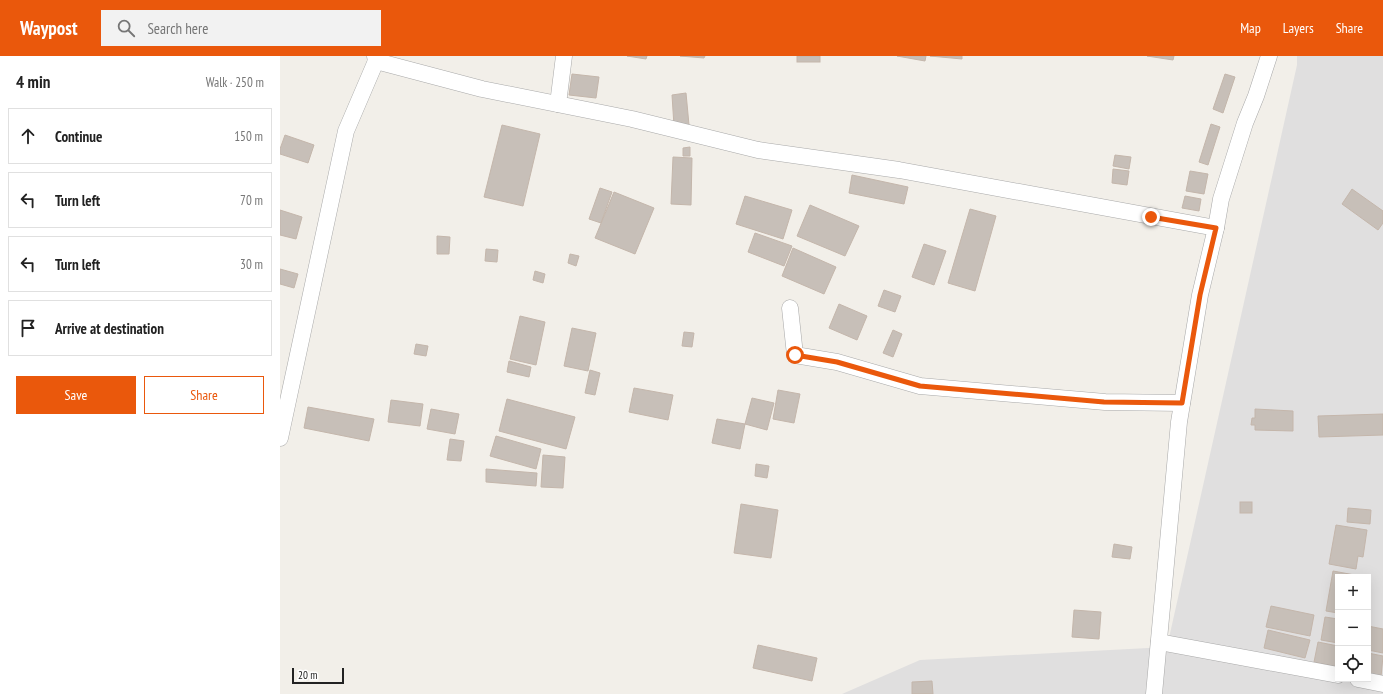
<!DOCTYPE html>
<meta charset="utf-8">
<style>
:root{--surface:#fff;--page:#f2f2f2;--text:#222;--muted:#767676;--line:#e0e0e0;--accent:#ea580c}
body{margin:0;font-family:"PT Sans Narrow",sans-serif;background:var(--page);color:var(--text)}
.controls{position:absolute;right:12px;bottom:12px;display:grid;overflow:hidden;border-radius:0px;box-shadow:0 4px 16px #0002}
.controls button{width:36px;height:36px;display:grid;place-items:center;padding:0;border:0;border-bottom:1px solid var(--line);background:var(--surface);color:var(--text);font:20px sans-serif}
.scale{position:absolute;left:12px;bottom:10px;width:52px;box-sizing:border-box;padding-left:4px;border:2px solid #222;border-top:0;font-size:11px;line-height:14px;white-space:nowrap;color:#222;-webkit-text-stroke:3px #fff;paint-order:stroke}
.stop{position:absolute;width:12px;height:12px;margin:-9px;border:3px solid #ea580c;border-radius:50%;background:#fff}
.stop.end{background:#ea580c;border-color:#fff;box-shadow:0 1px 4px #0008}
.list{margin:0;padding:0;list-style:none}
h2{display:flex;justify-content:space-between;align-items:center;height:52px;margin:0;padding:0 16px;font-size:17px}
h2 small{font-size:13px;font-weight:400;color:var(--muted)}
.list li{display:grid;grid-template-columns:26px 1fr auto;gap:12px;align-items:center;box-sizing:border-box;height:56px;margin:0 8px 8px;padding:0 8px;border:1px solid var(--line);border-radius:0px}
.list b{display:block;font-size:15px;white-space:nowrap}
.list em{font-size:13px;font-style:normal;color:var(--muted)}
.actions{display:flex;gap:8px;padding:12px 16px}
.actions a{flex:1;padding:9px 0;border:1px solid var(--accent);border-radius:0px;text-align:center;font-size:14px;color:var(--accent)}
.actions .main{background:var(--accent);color:#fff}
.icon{flex:none;width:22px;height:22px;fill:none;stroke:currentColor;stroke-width:2;stroke-linecap:round;stroke-linejoin:round}
.map{position:relative;flex:none;width:1103px;height:638px;overflow:hidden}
header{display:flex;align-items:center;gap:24px;box-sizing:border-box;height:56px;padding:0 20px;background:var(--accent);color:#fff}
header strong{font-size:19px}
nav{display:flex;gap:22px;margin-inline-start:auto;font-size:14px}
.search{width:280px;height:36px;background:var(--page);display:flex;align-items:center;gap:10px;box-sizing:border-box;padding:0 14px;border-radius:0px;color:var(--muted);font-size:15px}
main{display:flex}
aside{flex:1;background:var(--surface)}
.map>svg:first-child{display:block}
</style>
<header>
<strong>Waypost</strong>
<div class="search"><svg class="icon" aria-label="search" viewBox="0 0 24 24"><circle cx="10" cy="10" r="6"/><path d="M15 15l6 6"/></svg>Search here</div>
<nav><a>Map</a><a>Layers</a><a>Share</a></nav>
</header>
<main>
<aside>
<h2>4 min<small>Walk · 250 m</small></h2>
<ul class="list">
<li><svg class="icon" aria-label="ahead" viewBox="0 0 24 24"><path d="M12 20V5M6 11l6-6 6 6"/></svg><div><b>Continue</b></div><em>150 m</em></li>
<li><svg class="icon" aria-label="left" viewBox="0 0 24 24"><path d="M17 20v-9H6M10 6l-5 5 5 5"/></svg><div><b>Turn left</b></div><em>70 m</em></li>
<li><svg class="icon" aria-label="left" viewBox="0 0 24 24"><path d="M17 20v-9H6M10 6l-5 5 5 5"/></svg><div><b>Turn left</b></div><em>30 m</em></li>
<li><svg class="icon" aria-label="arrive" viewBox="0 0 24 24"><path d="M6 21V4h12l-3 4 3 4H6"/></svg><div><b>Arrive at destination</b></div></li>
</ul>
<div class="actions"><a class="main">Save</a><a>Share</a></div>
</aside>
<div class="map">
<svg width="1103" height="638" viewBox="0 0 1103 638">
<rect width="100%" height="100%" fill="#f2efe9"/>
<!-- residential -->
<path fill="#e0dfdf" fill-rule="evenodd" d="M1017 0H1103V638H562L640 604 887 591 1017 9ZM1058 521H1088V623H1058Z"/>
<!-- building -->
<g fill="#c7bfb8" stroke="#c4b6ab">
<polygon points="347,0 367,0 366,3"/>
<polygon points="400,0 425,0 424,2"/>
<rect x="517" y="0" width="23" height="6"/>
<polygon points="617,0 646,0 645,5"/>
<polygon points="650,0 682,0 682,3"/>
<polygon points="867,0 894,0 893,4"/>
<polygon points="292,18 319,21 316,42 289,39"/>
<polygon points="945,18 955,21 943,57 933,53"/>
<polygon points="406,37 409,69 394,70 392,39"/>
<polygon points="931,68 940,71 928,109 919,106"/>
<polygon points="222,69 260,78 243,150 204,141"/>
<polygon points="5,79 34,89 28,107 0,98 0,93"/>
<polygon points="410,91 410,100 403,100 403,92"/>
<polygon points="835,99 851,101 849,113 833,110"/>
<polygon points="393,101 412,102 411,149 391,148"/>
<polygon points="833,113 849,115 847,129 832,127"/>
<polygon points="910,115 928,118 924,138 906,135"/>
<polygon points="572,119 628,131 624,148 569,137"/>
<polygon points="320,132 332,136 321,167 309,163"/>
<polygon points="1072,133 1103,155 1103,167 1098,174 1062,148"/>
<polygon points="334,136 374,152 355,198 315,182"/>
<polygon points="465,140 512,154 503,183 456,168"/>
<polygon points="905,140 921,143 919,155 902,152"/>
<polygon points="530,149 579,170 565,200 517,180"/>
<polygon points="690,153 716,160 695,235 668,227"/>
<polygon points="0,154 22,161 16,183 0,179"/>
<polygon points="475,177 512,190 504,210 468,196"/>
<polygon points="157,180 170,181 169,198 157,198"/>
<polygon points="644,188 666,195 654,229 632,221"/>
<polygon points="513,192 556,211 544,238 502,220"/>
<polygon points="206,193 218,194 217,206 205,205"/>
<polygon points="290,198 299,200 296,210 288,207"/>
<polygon points="0,213 18,218 14,232 0,228"/>
<polygon points="255,215 265,218 263,227 253,224"/>
<polygon points="604,234 621,240 615,256 598,250"/>
<polygon points="559,248 587,260 577,284 549,272"/>
<polygon points="240,260 265,266 256,309 230,303"/>
<polygon points="292,272 316,277 308,315 284,310"/>
<polygon points="613,274 622,278 613,301 603,297"/>
<polygon points="404,276 414,277 412,291 402,290"/>
<polygon points="136,288 148,290 146,300 134,298"/>
<polygon points="229,305 251,311 249,321 227,316"/>
<polygon points="310,314 320,317 315,339 305,337"/>
<polygon points="354,332 393,339 388,364 349,356"/>
<polygon points="498,334 520,338 514,367 493,363"/>
<polygon points="472,342 494,347 487,374 465,368"/>
<polygon points="227,343 295,361 286,393 219,375"/>
<polygon points="111,344 143,348 140,370 108,366"/>
<polygon points="28,351 94,363 89,385 24,372"/>
<polygon points="151,353 179,358 175,378 147,373"/>
<polygon points="975,353 1013,355 1013,375 975,374 975,369 971,369 972,362 975,362"/>
<polygon points="1103,358 1103,379 1039,381 1038,360"/>
<polygon points="437,363 465,368 460,393 432,387"/>
<polygon points="216,380 261,393 256,413 210,400"/>
<polygon points="170,383 184,385 181,405 167,404"/>
<polygon points="263,399 285,401 283,432 261,431"/>
<polygon points="476,408 489,410 487,422 475,420"/>
<polygon points="206,413 257,417 256,430 206,426"/>
<rect x="960" y="446" width="12" height="11"/>
<polygon points="461,448 498,454 491,502 454,497"/>
<polygon points="1068,452 1091,454 1090,468 1067,466"/>
<polygon points="1056,469 1087,474 1083,501 1078,500 1076,513 1049,508"/>
<polygon points="834,488 852,491 850,503 832,501"/>
<polygon points="1053,515 1080,520 1080,521 1058,521 1058,557 1046,555"/>
<polygon points="991,550 1034,559 1030,580 986,571"/>
<polygon points="794,554 821,556 819,583 792,581"/>
<polygon points="1045,561 1058,563 1058,587 1041,584"/>
<polygon points="1088,570 1103,573 1103,597 1088,594"/>
<polygon points="988,574 1030,584 1025,602 984,592"/>
<polygon points="1038,586 1058,590 1058,611 1034,606"/>
<polygon points="478,589 537,602 532,625 473,612"/>
<polygon points="1088,597 1103,600 1101,621 1088,618"/>
<polygon points="652,625 653,638 632,638 632,626"/>
</g>
<g fill="none" stroke-linecap="round" stroke-linejoin="round">
<defs>
<g id="minor">
<polyline points="95,0 96,5 202,33 352,63 478,94 619,114 936,172"/>
<polyline points="278,48 284,0"/>
<polyline points="510,252 515,299 557,306 640,330 825,346 902,347"/>
<polyline points="0,382 66,75 96,5"/>
<polyline points="879,586 1058,619"/>
<polyline points="1078,623 1103,628"/>
<polyline points="874,638 899,366 920,239 936,172 941,143 965,67 976,40 989,0"/>
</g>
</defs>
<!-- minor casing -->
<use href="#minor" stroke="#a9a9a9" stroke-width="17"/>
<!-- minor -->
<use href="#minor" stroke="#fff" stroke-width="16"/>
</g>
<g fill="none" stroke-linecap="round" stroke-linejoin="round">
<!-- route -->
<polyline stroke="#ea580c" stroke-width="5" points="515,299 557,306 640,330 824,346 902,347 920,239 936,172 871,161"/>
</g>
</svg>
<div class="controls">
<button>+</button>
<button>−</button>
<button><svg class="icon" aria-label="locate" viewBox="0 0 24 24"><circle cx="12" cy="12" r="6"/><path d="M12 2v4M12 18v4M2 12h4M18 12h4"/></svg></button>
</div>
<div class="scale">20 m</div>
<div class="stop" style="left:515px;top:299px"></div>
<div class="stop end" style="left:871px;top:161px"></div>
</div>
</main>
